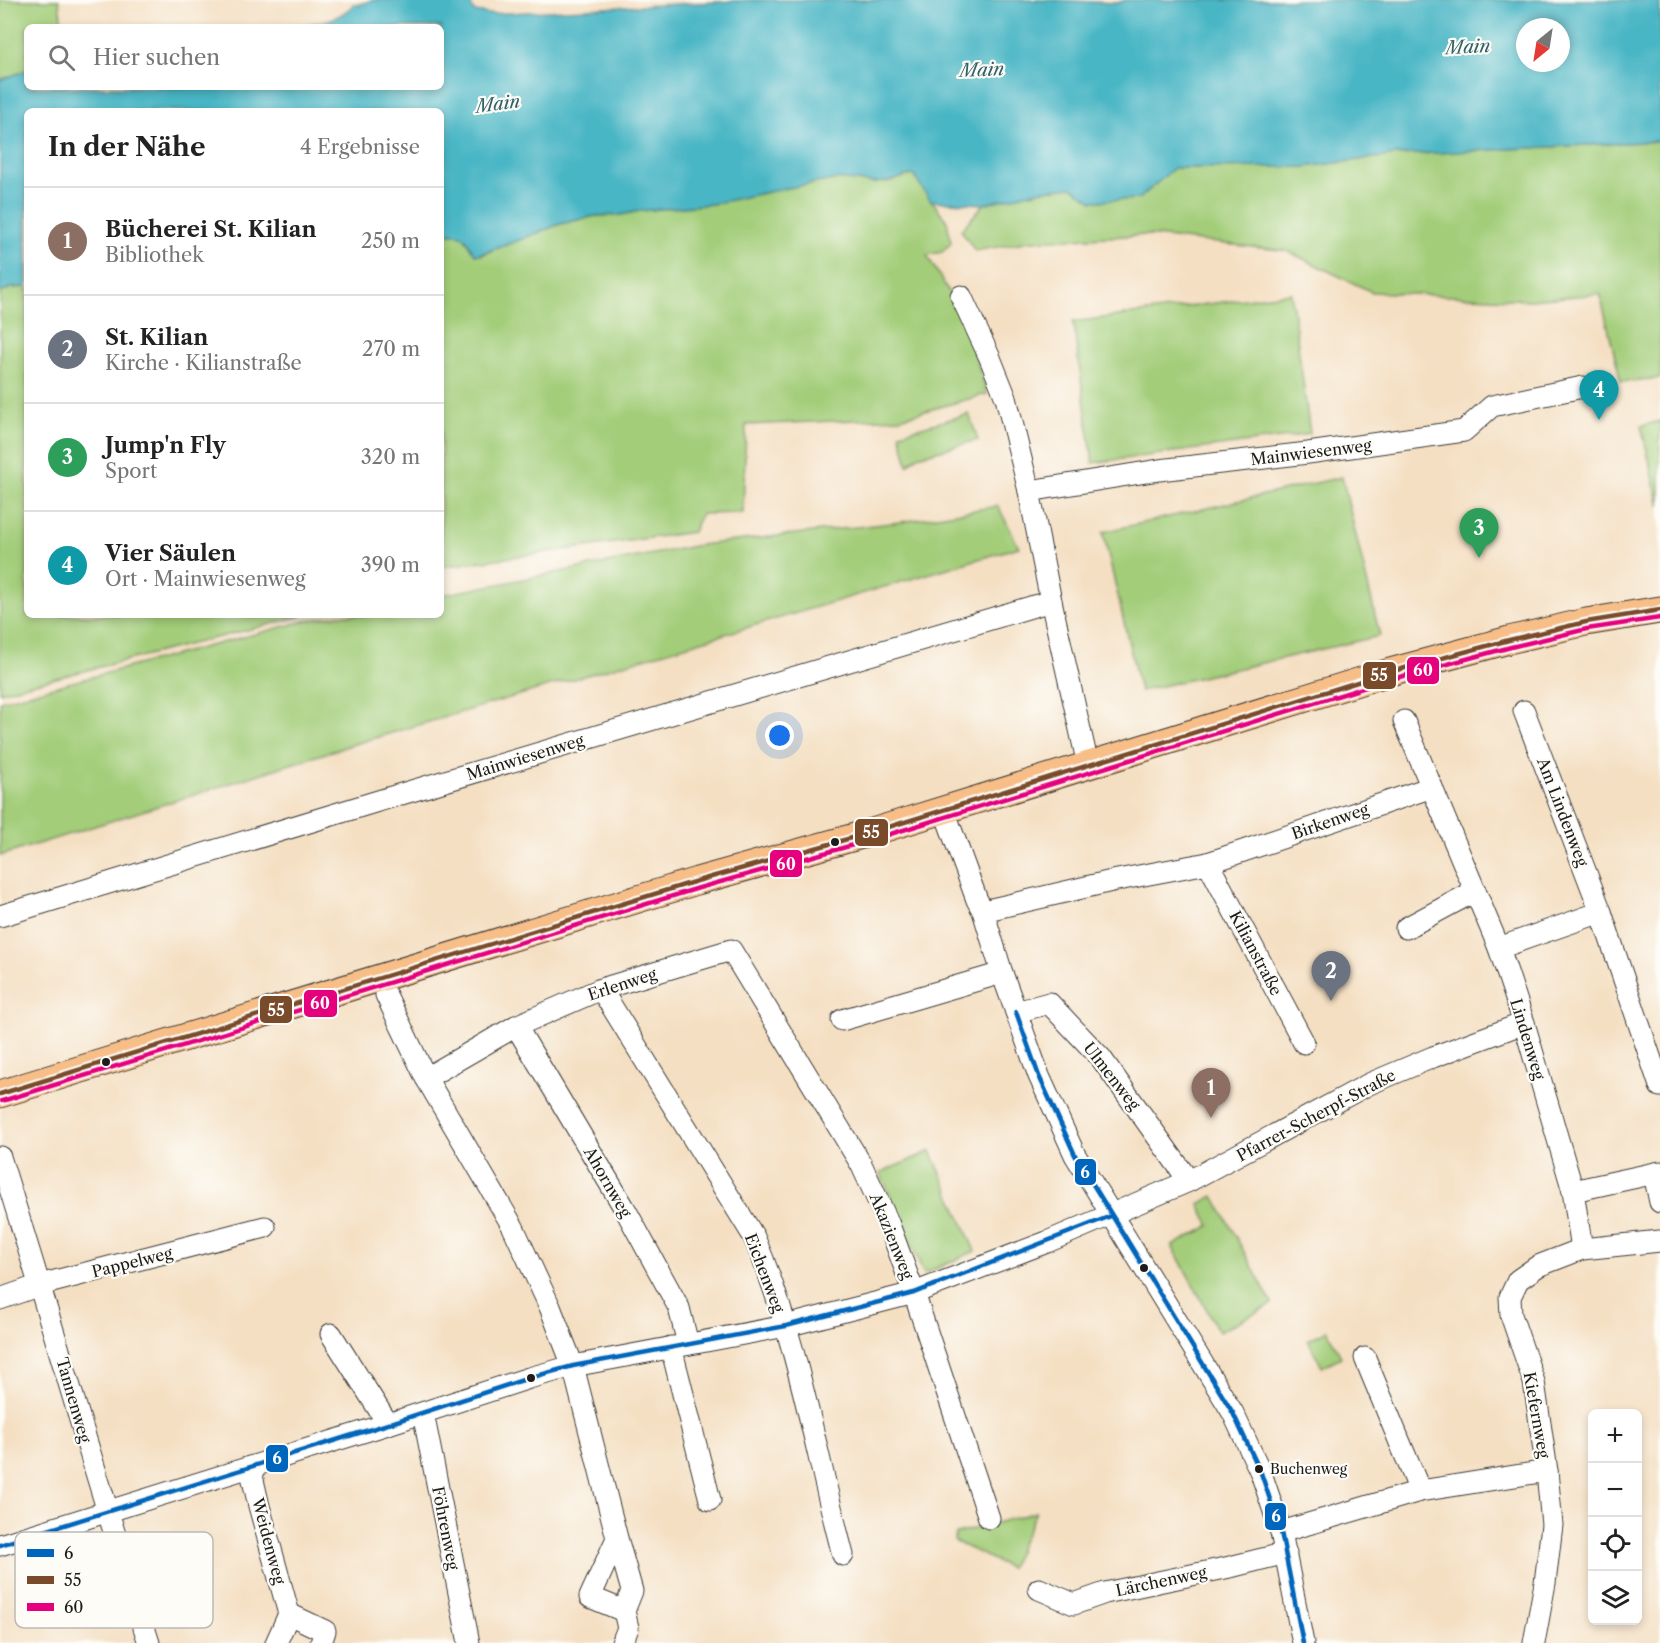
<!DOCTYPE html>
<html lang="de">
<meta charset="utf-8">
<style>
:root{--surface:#fff;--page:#f2f2f2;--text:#222;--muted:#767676;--line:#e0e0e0;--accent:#c8321e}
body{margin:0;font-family:"Libre Caslon Text",serif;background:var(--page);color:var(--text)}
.controls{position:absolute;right:18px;bottom:18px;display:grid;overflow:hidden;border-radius:9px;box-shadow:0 3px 9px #0003}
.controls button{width:54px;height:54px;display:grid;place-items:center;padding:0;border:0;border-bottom:2px solid var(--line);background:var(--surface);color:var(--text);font:30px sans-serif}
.compass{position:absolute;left:1516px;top:18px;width:54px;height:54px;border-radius:50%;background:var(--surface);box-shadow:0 3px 9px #0003;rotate:210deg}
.you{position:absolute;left:780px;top:736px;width:21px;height:21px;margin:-15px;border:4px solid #fff;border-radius:50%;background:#1a73e8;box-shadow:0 0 0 9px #1a73e833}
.badge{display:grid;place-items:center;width:39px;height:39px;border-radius:50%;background:var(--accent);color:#fff;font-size:20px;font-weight:700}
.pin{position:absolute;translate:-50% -50px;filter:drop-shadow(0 2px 3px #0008)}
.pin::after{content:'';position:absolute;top:32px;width:21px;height:18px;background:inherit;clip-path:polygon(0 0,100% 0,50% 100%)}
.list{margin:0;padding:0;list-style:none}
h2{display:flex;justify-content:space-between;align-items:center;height:78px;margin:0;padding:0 24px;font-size:26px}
h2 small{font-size:20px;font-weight:400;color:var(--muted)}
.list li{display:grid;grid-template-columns:39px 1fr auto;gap:18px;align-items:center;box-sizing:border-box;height:108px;padding:0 24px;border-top:2px solid var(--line)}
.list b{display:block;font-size:22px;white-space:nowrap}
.list p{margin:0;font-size:20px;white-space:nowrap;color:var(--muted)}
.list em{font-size:20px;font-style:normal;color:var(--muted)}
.icon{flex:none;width:33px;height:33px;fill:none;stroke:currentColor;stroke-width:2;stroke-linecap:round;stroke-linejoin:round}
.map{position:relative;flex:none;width:1660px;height:1643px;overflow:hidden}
.search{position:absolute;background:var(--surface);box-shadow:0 3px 9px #0003;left:24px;top:24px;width:420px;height:66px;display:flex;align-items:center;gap:15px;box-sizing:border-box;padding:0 21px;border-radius:9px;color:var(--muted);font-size:22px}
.panel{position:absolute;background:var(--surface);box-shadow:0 3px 9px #0003;left:24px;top:108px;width:420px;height:510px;border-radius:9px}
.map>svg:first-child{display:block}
</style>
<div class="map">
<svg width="1660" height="1643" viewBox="0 0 1660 1643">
<rect width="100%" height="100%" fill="#fdfcf7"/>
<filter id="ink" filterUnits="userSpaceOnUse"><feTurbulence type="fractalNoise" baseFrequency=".0167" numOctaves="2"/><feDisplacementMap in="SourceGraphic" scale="12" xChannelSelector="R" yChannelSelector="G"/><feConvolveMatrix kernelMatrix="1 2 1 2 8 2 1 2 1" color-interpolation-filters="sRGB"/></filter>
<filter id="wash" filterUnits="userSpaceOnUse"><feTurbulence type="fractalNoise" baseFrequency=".008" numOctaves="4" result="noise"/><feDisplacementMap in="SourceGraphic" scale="24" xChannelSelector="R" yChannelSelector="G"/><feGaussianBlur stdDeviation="1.35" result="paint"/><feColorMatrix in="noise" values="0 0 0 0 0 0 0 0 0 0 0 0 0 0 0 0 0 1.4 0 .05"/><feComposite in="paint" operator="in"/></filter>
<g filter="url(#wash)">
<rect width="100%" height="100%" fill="#f4dfc2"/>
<!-- green -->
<g fill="#a3cd79" stroke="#60744a" stroke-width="1.5">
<polygon points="0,0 59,0 62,27 27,27 27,70 0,80"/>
<polygon points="1660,141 1660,378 1621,382 1600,294 1530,300 1372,292 1287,251 1147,235 1030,241 975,251 961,230 984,204 1042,190 1072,187 1093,201 1139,199 1173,168 1304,167 1397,155"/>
<polygon points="913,175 947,221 951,243 942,252 927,255 964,318 987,394 900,418 746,425 743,513 701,514 693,532 441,567 441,234 459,234 465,238 471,249 481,255 560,224 595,216 620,215 640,211 712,204 782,189 838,179 874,183 892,181 906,176"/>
<polygon points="27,287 27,615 303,616 0,692 0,293 10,288"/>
<polygon points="1291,293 1310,434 1093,463 1073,322"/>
<polygon points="969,414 978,440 918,456 908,465 900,433"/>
<polygon points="1660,421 1660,506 1641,426"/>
<polygon points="1342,477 1380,636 1140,691 1103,532"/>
<polygon points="998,506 1019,547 351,745 0,856 0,701 305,621 339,615 441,615 441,595 700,545 901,522"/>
<polygon points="931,1151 975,1251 924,1274 880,1173"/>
<polygon points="1214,1196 1272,1304 1219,1332 1172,1246 1210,1226 1199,1204"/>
<polygon points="1327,1330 1341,1357 1322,1367 1308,1340"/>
<polygon points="1036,1512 1010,1568 954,1541 956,1534"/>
</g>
<!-- water -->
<path fill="#49b6c5" stroke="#326970" stroke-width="1.5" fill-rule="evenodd" d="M372 0H473L471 5 475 12 489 14 752 0H1051L1117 3 1126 0H1660V141L1397 155 1304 167 1174 168 1139 199 1093 201 1072 187 1042 190 984 204 931 201 913 175 906 176 892 181 874 183 838 179 782 189 712 204 640 211 620 215 595 216 560 224 501 247 476 255C469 248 468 235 456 234 451 233 446 234 441 234V111H27V287L10 288 0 293V80L27 70V87H441V27H288C311 23 338 23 354 4L358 5ZM1525 27H1561V63H1525Z"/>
</g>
<g filter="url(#ink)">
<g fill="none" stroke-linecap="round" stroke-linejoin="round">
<defs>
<g id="minor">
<polyline points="961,296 990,358 1006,398 1029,491 1051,601 1088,765"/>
<polyline points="1029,491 1159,470 1308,453 1464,431 1492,406 1583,387"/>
<polyline points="1524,711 1601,912"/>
<polyline points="1404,721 1499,948 1524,1023 1573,1191 1582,1249"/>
<polyline points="944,810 977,900 983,911 1002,973 1039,1076 1075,1155 1233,1413 1261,1473 1281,1532 1303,1643"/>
<polyline points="1208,863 1304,1043"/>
<polyline points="983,911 1112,881 1208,863 1432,787"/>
<polyline points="0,916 388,798 1051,601"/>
<polyline points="1406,928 1475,891"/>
<polyline points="1499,948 1601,912 1660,1086"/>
<path d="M601 989 754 1237C797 1337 815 1450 843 1555"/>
<polyline points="386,995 426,1078 513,1227 550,1307 573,1366 617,1538 632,1591 624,1611 590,1597 617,1538"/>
<polyline points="1016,1012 1049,1003 1101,1058 1189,1181"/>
<polyline points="842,1020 1002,973"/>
<polyline points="516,1026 625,1209 679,1308 688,1344"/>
<polyline points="426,1078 516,1026 601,989 731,950 861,1164 888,1222 914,1293 989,1518"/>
<path d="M0 1157C51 1319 97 1482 149 1643"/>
<polyline points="1654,1174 1660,1202"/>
<polyline points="1573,1191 1660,1172"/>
<polyline points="0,1299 40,1285 265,1227"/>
<polyline points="331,1334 388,1424"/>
<polyline points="671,1347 710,1500"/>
<polyline points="1365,1358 1420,1491"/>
<polyline points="423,1413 469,1643"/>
<polyline points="250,1467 259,1506 289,1614 276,1643"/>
<polyline points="1281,1532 1420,1491 1547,1471"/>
<polyline points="0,1545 388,1424 529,1378 573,1366 786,1326 914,1293 1047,1242 1189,1181 1369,1084 1433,1057 1524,1023"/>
<polyline points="1039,1589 1074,1604 1105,1593 1230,1567 1286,1553"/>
<polyline points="289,1614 325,1631 321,1643"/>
<polyline points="622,1643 628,1628 624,1611"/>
<polyline points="1534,1643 1545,1583 1552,1525 1547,1471 1534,1382 1511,1315 1510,1297 1518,1280 1538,1266 1582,1249 1660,1241"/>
</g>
<polyline id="major" points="0,1094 697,881 869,833 1390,672 1509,640 1586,622 1660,610"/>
</defs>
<!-- minor casing -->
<use href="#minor" stroke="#3c3935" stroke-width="23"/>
<!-- major casing -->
<use href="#major" stroke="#3c3935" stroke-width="29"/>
<!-- minor -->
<use href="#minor" stroke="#fff" stroke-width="21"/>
<!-- major -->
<use href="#major" stroke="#f7be88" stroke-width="27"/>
<defs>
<g id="bus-1">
<polyline points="1016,1012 1039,1076 1075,1155 1233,1413 1261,1473 1281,1532 1303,1643"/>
<polyline points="0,1545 388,1424 529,1378 573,1366 786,1326 914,1293 1111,1216"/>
</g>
<polyline id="bus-2" points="0,1094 697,881 869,833 1390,672 1509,640 1586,622 1660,610"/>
<polyline id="bus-3" points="2,1101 699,888 871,840 1392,679 1511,647 1587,629 1660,618"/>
</defs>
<!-- bus-1 casing -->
<use href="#bus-1" stroke="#fdfcf7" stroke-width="9"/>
<!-- bus-2 casing -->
<use href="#bus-2" stroke="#fdfcf7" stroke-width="9"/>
<!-- bus-3 casing -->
<use href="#bus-3" stroke="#fdfcf7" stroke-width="9"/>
<!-- bus-1 -->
<use href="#bus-1" stroke="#0065bd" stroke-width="4.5"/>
<!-- bus-2 -->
<use href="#bus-2" stroke="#7a4b2a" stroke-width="4.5"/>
<!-- bus-3 -->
<use href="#bus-3" stroke="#e5007d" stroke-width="4.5"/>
</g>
</g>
<!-- markers -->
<g fill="#1c1c1c" stroke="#fdfcf7" stroke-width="2">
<circle cx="835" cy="842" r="5"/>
<circle cx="106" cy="1062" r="5"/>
<circle cx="1144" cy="1268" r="5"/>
<circle cx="531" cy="1378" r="5"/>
<circle cx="1259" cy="1469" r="5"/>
</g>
<g text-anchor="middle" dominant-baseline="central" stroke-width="4.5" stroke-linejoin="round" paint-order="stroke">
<!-- bus labels -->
<g font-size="14" fill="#1c1c1c" stroke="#fdfcf7" text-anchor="start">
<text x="1270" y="1469">Buchenweg</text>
</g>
<!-- street labels -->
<g font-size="16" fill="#1c1c1c" stroke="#fdfcf7">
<text transform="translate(1311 452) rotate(-7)">Mainwiesenweg</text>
<text transform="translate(525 757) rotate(-17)">Mainwiesenweg</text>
<text transform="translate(1563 812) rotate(69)">Am Lindenweg</text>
<text transform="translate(1330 821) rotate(-19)">Birkenweg</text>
<text transform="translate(1256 953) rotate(62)">Kilianstraße</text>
<text transform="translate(622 984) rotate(-18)">Erlenweg</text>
<text transform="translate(1528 1039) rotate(73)">Lindenweg</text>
<text transform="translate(1112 1076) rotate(52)">Ulmenweg</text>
<text transform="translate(1316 1115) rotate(-28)">Pfarrer-Scherpf-Straße</text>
<text transform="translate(608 1182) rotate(60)">Ahornweg</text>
<text transform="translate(892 1236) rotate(68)">Akazienweg</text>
<text transform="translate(132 1262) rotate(-14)">Pappelweg</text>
<text transform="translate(765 1273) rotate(69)">Eichenweg</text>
<text transform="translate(74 1400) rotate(74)">Tannenweg</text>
<text transform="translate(1537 1415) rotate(80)">Kiefernweg</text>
<text transform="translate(446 1528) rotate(79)">Föhrenweg</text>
<text transform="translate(269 1541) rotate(75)">Weidenweg</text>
<text transform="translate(1161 1581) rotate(-12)">Lärchenweg</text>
</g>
<!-- water labels -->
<g font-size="18" font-style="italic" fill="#306168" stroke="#fdfcf7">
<text transform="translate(1468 47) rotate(-3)">Main</text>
<text transform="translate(982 70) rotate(-2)">Main</text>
<text transform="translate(498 104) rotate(-7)">Main</text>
</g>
</g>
<!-- legend -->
<rect x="15" y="1532" width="198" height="96" rx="9" fill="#fdfcf7" stroke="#bab9b5" stroke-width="1.5"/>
<rect x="27" y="1549" width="27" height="8" fill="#0065bd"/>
<rect x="27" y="1576" width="27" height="8" fill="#7a4b2a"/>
<rect x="27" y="1603" width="27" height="8" fill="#e5007d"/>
<g font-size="16" fill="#1c1c1c">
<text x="64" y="1559">6</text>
<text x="64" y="1586">55</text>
<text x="64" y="1613">60</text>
</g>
<g stroke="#fdfcf7" stroke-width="2">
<rect x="1406" y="656" width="34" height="29" rx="6" fill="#e5007d"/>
<rect x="1362" y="661" width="35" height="29" rx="6" fill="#7a4b2a"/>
<rect x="854" y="818" width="35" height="29" rx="6" fill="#7a4b2a"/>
<rect x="769" y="849" width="34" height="29" rx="6" fill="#e5007d"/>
<rect x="303" y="989" width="35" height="29" rx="6" fill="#e5007d"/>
<rect x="259" y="995" width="34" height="29" rx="6" fill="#7a4b2a"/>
<rect x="1074" y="1158" width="23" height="28" rx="6" fill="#0065bd"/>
<rect x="265" y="1444" width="24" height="29" rx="6" fill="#0065bd"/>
<rect x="1264" y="1502" width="23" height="29" rx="6" fill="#0065bd"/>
</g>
<g font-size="16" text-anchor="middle" font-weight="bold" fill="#fff">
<text x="1423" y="676">60</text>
<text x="1379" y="681">55</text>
<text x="871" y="838">55</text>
<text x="786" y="870">60</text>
<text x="320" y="1009">60</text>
<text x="276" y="1016">55</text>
<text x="1085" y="1178">6</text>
<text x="277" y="1464">6</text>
<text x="1276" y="1522">6</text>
</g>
</svg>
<div class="controls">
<button>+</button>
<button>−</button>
<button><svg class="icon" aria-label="locate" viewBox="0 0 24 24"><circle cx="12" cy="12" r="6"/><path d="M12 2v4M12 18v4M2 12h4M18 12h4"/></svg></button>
<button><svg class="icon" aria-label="layers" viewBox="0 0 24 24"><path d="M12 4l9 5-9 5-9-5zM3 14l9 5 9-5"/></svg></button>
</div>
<svg class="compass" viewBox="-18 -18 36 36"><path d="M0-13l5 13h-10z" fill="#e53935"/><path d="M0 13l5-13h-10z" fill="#767676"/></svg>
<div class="you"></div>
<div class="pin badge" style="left:1211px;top:1118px;background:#8d6e63">1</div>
<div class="pin badge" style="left:1331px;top:1001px;background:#6b7280">2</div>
<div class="pin badge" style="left:1479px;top:558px;background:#2e9e5b">3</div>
<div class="pin badge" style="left:1599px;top:420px;background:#0f9aa8">4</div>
<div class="search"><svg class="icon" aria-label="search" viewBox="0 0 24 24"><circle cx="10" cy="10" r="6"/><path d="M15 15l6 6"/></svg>Hier suchen</div>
<section class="panel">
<h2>In der Nähe<small>4 Ergebnisse</small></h2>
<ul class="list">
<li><span class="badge" style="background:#8d6e63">1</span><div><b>Bücherei St. Kilian</b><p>Bibliothek</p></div><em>250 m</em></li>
<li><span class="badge" style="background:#6b7280">2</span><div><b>St. Kilian</b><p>Kirche · Kilianstraße</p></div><em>270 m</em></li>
<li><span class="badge" style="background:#2e9e5b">3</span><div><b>Jump'n Fly</b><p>Sport</p></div><em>320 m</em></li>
<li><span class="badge" style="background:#0f9aa8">4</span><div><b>Vier Säulen</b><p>Ort · Mainwiesenweg</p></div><em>390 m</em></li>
</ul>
</section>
</div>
